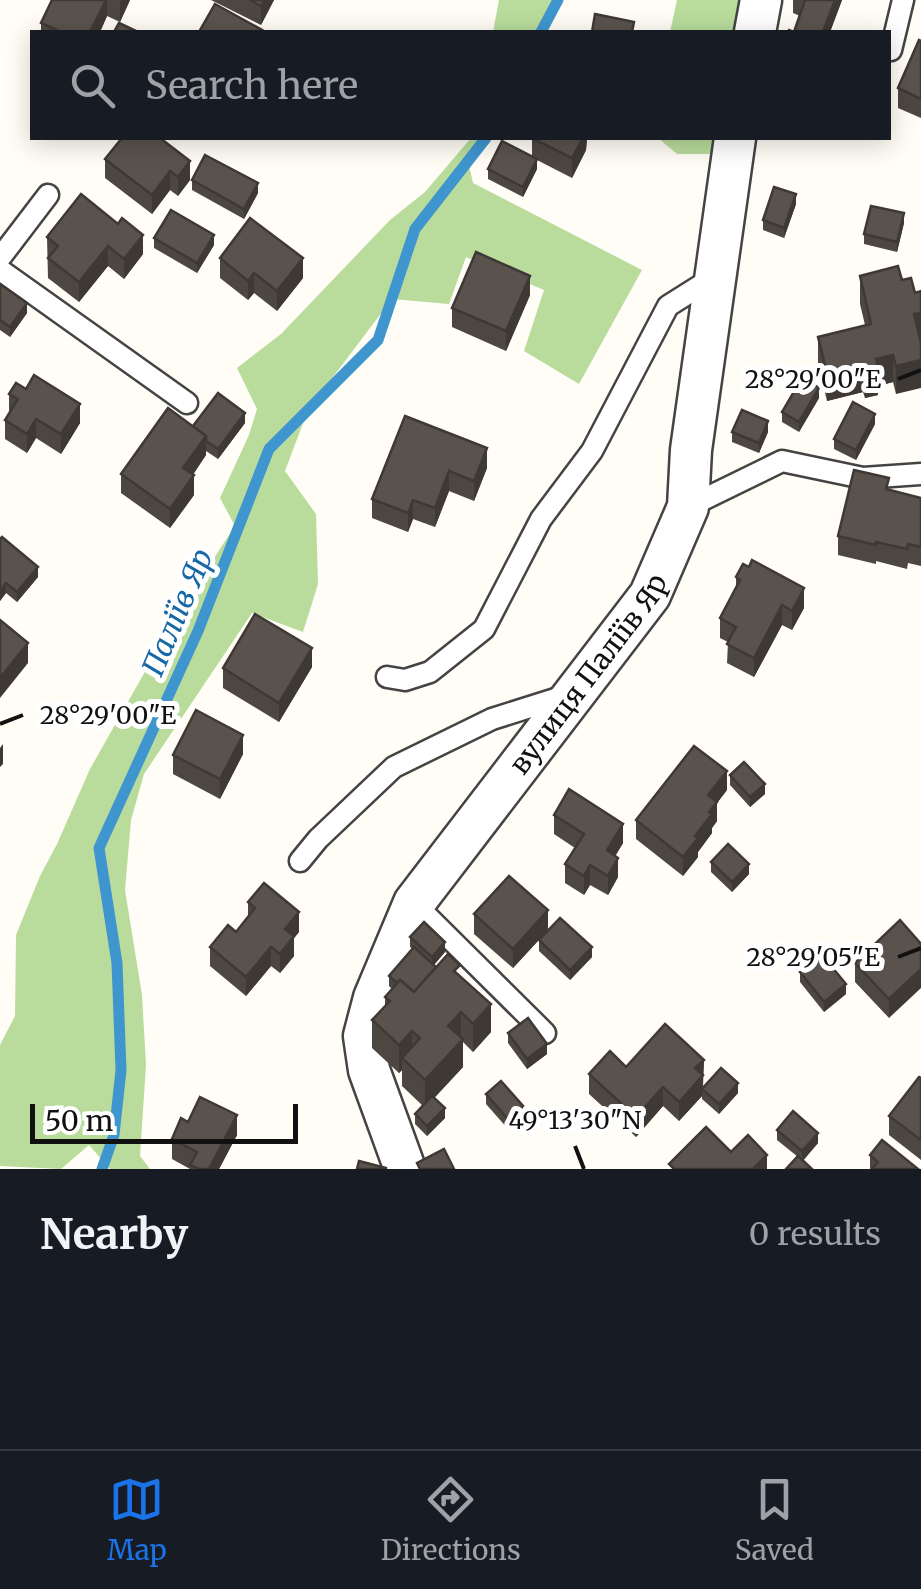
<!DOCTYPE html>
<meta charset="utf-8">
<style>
:root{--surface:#171b24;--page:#20242c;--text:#f1f3f6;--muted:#9ea1a6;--line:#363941;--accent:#1a73e8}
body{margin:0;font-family:Merriweather,serif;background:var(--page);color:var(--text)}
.scale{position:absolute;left:30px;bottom:25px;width:268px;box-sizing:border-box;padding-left:10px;border:5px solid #111;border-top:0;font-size:28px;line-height:35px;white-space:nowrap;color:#111;-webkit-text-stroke:8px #fff;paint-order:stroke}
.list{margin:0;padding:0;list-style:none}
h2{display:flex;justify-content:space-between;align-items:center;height:130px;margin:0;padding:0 40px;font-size:42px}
h2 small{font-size:32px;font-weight:400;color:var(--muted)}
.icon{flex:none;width:55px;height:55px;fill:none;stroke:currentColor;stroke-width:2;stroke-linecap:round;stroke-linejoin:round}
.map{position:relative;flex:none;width:921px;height:1169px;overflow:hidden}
.search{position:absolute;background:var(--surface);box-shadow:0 5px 25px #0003;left:30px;right:30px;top:30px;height:110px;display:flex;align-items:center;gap:25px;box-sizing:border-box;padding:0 35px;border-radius:0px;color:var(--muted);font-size:38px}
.sheet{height:280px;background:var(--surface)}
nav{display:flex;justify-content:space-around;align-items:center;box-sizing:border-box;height:140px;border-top:2px solid var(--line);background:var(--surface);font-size:28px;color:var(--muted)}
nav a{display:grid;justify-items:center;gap:5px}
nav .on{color:var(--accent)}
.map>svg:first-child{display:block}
</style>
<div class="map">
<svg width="921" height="1169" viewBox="0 0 921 1169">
<rect width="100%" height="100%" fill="#fffdf5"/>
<!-- forest -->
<g fill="#b9dc9c">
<polygon points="499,0 558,0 541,32 493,32"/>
<polygon points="677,0 745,0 741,32 670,32"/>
<polygon points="471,138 486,138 468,161 473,183 642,270 579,384 524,351 544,290 466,257 449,304 392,299 308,410 285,471 316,514 318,584 303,632 252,613 144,774 131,820 125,890 142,995 146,1065 140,1156 150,1169 110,1169 89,1145 61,1169 0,1166 0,1045 15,1016 16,935 40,876 57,844 90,769 181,608 235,526 220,498 249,435 257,409 237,368 281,334 390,220 425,192"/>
<polygon points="658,138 715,138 710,154 677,154"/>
</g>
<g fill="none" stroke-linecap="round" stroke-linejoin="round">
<!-- stream -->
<g stroke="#3f96cf" stroke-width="11">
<polyline points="541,32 558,0"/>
<polyline points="102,1169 114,1135 121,1070 117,963 99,848 198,631 269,449 378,340 415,229 486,138"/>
</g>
<defs>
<g id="service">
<polyline points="891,50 903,0"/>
<polyline points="0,258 48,195"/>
<polyline points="0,270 187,403"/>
<polyline points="688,507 782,461 863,478 921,474"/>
<polyline points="387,677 405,680 430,672 484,629 541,519 592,451 668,306 714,277"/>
<polyline points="300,861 318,839 394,767 492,719 568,695"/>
<polyline points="414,903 545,1033"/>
</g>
<g id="minor">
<polyline points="755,32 761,0"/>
<path id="s1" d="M405 1169 369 1070 364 1036 374 998 414 903 650 595 688 507 691 450 735 138"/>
</g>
</defs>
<!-- service casing -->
<use href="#service" stroke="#444" stroke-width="25"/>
<!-- minor casing -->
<use href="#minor" stroke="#444" stroke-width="45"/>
<!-- service -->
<use href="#service" stroke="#fff" stroke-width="20"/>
<!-- minor -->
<use href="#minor" stroke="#fff" stroke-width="40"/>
</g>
<!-- wall -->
<g fill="#4d4742">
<polygon points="51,0 130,0 120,22 107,16 100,32 41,32 41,23"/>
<polygon points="211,0 274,0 261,25"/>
<polygon points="793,0 842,0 830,32 788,32 794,32 800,16 793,13"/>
<polygon points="921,41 921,118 898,108 898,88"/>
<polygon points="122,138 190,180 178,196 170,190 152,214 105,178 105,159"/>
<polygon points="532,138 587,138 586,150 572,178 537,160 537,169 523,197 488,179 488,169 532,157"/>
<polygon points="192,180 258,193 244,219 192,190"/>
<polygon points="81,194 143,254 124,279 108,266 79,302 48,278 47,237"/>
<polygon points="796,204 784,238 763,230 763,220"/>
<polygon points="904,223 897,252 864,244 864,234"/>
<polygon points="154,238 214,245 197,273 154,248"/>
<polygon points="220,258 303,278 277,311 254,293 248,300 220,278"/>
<polygon points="898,266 896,394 893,382 878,386 878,395 865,398 863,392 827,401 818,364 818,337 865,325 860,304 860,276"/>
<polygon points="0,284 27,313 10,337 0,330"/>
<polygon points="530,295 506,351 452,327 452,308"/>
<polygon points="9,394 80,423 61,454 36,438 27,453 5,439 5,420 9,413"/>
<polygon points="819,398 799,432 782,422 782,412"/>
<polygon points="405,416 487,468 474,501 449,491 435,527 413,519 408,532 372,518 372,499"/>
<polygon points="245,423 218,459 206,451 206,455 193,475 194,495 170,528 121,493 121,474 193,426"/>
<polygon points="875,424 856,460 834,449 834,439"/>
<polygon points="732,432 768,432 759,453 732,442"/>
<polygon points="889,490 921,498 921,566 908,563 907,569 876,561 876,564 838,555 838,536"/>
<polygon points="0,539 38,577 17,602 6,593 0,601"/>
<polygon points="736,577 804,608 792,630 782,625 754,677 727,663 728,642 720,638 720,618 736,590"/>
<polygon points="312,667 279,722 223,688 223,668"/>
<polygon points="243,754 220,799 173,774 173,755"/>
<polygon points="730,775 765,794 750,807 730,785"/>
<polygon points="727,790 717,803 717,821 712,828 712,833 698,852 698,857 683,876 636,839 636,820"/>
<polygon points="554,815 623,843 615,856 618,877 608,895 590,885 584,895 565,883 565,864 575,848 554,834"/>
<polygon points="711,862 749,874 732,892 711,872"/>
<polygon points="248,902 299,932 294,938 294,956 280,973 271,966 246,996 210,966 210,947 236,932 248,917"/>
<polygon points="474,914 548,930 513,968 474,934"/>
<polygon points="900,920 889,1018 855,982 855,963"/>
<polygon points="410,937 445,952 434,965 460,976 491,1032 473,1052 463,1042 463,1067 434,1098 445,1118 427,1136 415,1124 415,1114 423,1106 402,1086 402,1070 399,1073 372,1048 372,1020 385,1006 385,997 392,989 389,986 389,976 413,949 410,947"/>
<polygon points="539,940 592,957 570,980 539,951"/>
<polygon points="800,972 846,994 824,1012 800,982"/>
<polygon points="508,1033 547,1054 527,1069 508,1043"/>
<polygon points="704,1060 703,1088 738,1093 719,1114 702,1099 702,1096 679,1121 663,1106 636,1137 589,1094 589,1074 626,1067"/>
<polygon points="921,1078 921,1160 889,1135 889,1116"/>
<polygon points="486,1094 523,1116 508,1129 486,1104"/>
<polygon points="188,1122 237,1135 219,1169 190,1169 172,1159 172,1139"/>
<polygon points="777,1130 818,1143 803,1161 777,1140"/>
<polygon points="870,1155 918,1169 870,1169"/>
</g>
<!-- shaded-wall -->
<g fill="#3f3936">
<polygon points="106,0 107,0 107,16 100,32 90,32"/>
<polygon points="121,0 130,0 120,22 120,2"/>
<polygon points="264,0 274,0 261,25 261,6"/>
<polygon points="835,0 842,0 830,32 823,32"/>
<polygon points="582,138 587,138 586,150 572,178 572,158"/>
<polygon points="537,159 537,169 523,197 523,187"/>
<polygon points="190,161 190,180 178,196 178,177"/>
<polygon points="170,171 170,190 152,214 152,195"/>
<polygon points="258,183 258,193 244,219 244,209"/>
<polygon points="796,194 796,204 784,238 784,228"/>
<polygon points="904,213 904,223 897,252 897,242"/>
<polygon points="143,235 143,254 124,279 124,259"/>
<polygon points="214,235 214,245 197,273 197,263"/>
<polygon points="108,246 108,266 79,302 79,282"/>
<polygon points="303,258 303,278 277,311 277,291"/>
<polygon points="254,273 254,293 248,300 248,281"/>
<polygon points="530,276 530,295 506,351 506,331"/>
<polygon points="27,303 27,313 10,337 10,327"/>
<polygon points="921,313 921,341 914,314"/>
<polygon points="893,355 893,382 878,386 878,395 865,398 865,371 876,359"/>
<polygon points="921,360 921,388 896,394 896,366"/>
<polygon points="863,364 863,392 827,401 827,373"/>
<polygon points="819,388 819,398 799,432 799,422"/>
<polygon points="80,404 80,423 61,454 61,434"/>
<polygon points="245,413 245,423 218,459 218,449"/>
<polygon points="875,414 875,424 856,460 856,450"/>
<polygon points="36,419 36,438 27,453 27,434"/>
<polygon points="768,421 768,432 759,453 759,443"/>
<polygon points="206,436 206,455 183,488 183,468"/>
<polygon points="487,448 487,468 474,501 474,481"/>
<polygon points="449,471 449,491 435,527 435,508"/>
<polygon points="194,475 194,495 170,528 170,509"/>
<polygon points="413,500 413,519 408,532 408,513"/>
<polygon points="38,567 38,577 17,602 17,592"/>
<polygon points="6,583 6,593 0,601 0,591"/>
<polygon points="804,588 804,608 792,630 792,611"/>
<polygon points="782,605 782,625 754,677 754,658"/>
<polygon points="28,643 28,663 0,698 0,678"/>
<polygon points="312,648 312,667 279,722 279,703"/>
<polygon points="243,735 243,754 220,799 220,779"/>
<polygon points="3,744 3,764 0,767 0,748"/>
<polygon points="727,771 727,790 717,803 717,821 712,828 712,833 698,852 698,857 683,876 683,857 695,836 708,795"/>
<polygon points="765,784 765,794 750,807 750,797"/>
<polygon points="623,824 623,843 607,870 607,850"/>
<polygon points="618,858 618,877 608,895 608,876"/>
<polygon points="749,864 749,874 732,892 732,882"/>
<polygon points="590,865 590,885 584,895 584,876"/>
<polygon points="548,910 548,930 513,968 513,949"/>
<polygon points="299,912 299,932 294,938 294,956 280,973 280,954 285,929"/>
<polygon points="445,942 445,952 432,967 432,957"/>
<polygon points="271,947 271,966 246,996 246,977"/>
<polygon points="592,947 592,957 570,980 570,970"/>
<polygon points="921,969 921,988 889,1018 889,999"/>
<polygon points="846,984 846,994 824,1012 824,1002"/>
<polygon points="491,1004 491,1032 473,1052 473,1024"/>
<polygon points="461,1012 461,1040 448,1026"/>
<polygon points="412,1031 412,1058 402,1058 402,1070 399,1073 399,1045"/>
<polygon points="463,1039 463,1067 425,1108 425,1080"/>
<polygon points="547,1044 547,1054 527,1069 527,1059"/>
<polygon points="704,1060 702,1096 679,1121 679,1102 695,1068"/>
<polygon points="738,1083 738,1093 719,1114 719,1104"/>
<polygon points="663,1087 663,1106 636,1137 636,1117"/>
<polygon points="523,1106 523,1116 508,1129 508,1119"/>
<polygon points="445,1108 445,1118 427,1136 427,1126"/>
<polygon points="237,1115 237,1135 219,1169 209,1169"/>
<polygon points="818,1133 818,1143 802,1161 802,1151"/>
<polygon points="767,1155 767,1169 753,1169"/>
</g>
<!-- building -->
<g fill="#5a524d" stroke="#3f3936" stroke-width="2.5">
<polygon points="52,0 106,0 90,32 61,32 41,23"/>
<polygon points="250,0 264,0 261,6"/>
<polygon points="805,0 835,0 823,32 788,32 789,30 794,32"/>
<polygon points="215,4 264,31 263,32 199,32"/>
<polygon points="595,14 634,22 632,32 592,32"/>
<polygon points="119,23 138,32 114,32"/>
<polygon points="919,40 921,41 921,99 898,88"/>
<polygon points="122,138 160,138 190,161 178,177 170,171 152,195 105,159"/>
<polygon points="532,138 583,138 572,158"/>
<polygon points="502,141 537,159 523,187 488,169"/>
<polygon points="205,155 258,183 244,209 192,180"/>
<polygon points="774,187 796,194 784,228 763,220"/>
<polygon points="81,194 118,224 122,218 143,235 124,259 108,246 79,282 48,258 58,246 47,237"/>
<polygon points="871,206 904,213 897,242 864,234"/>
<polygon points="171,210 214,235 197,263 154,238"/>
<polygon points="250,218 303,258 277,291 254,273 248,281 220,258"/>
<polygon points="476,252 530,276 506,331 452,308"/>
<polygon points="898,266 902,280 911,278 915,293 921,291 921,313 914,314 921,343 921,360 896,366 893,355 876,359 878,367 865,371 863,364 827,373 818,337 871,324 860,276"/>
<polygon points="0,284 27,303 10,327 0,320"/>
<polygon points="34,375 80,404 61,434 36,419 27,434 5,420 18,399 9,394 16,383 26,389"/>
<polygon points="802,378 819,388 799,422 782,412"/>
<polygon points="218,393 245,413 218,449 206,441 206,436 193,426"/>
<polygon points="853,402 875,414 856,450 834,439"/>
<polygon points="168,408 206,436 183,468 194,475 170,509 121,474"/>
<polygon points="742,410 768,421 759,443 732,432"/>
<polygon points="405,416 487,448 474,481 449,471 435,508 413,500 408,513 372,499"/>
<polygon points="854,470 889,478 886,489 921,498 921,547 908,544 907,549 876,542 876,545 838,536"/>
<polygon points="2,537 38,567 17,592 6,583 0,591 0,539"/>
<polygon points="752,560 804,588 792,611 782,605 754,658 727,644 736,627 720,618 740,580 736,577 743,564 749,567"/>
<polygon points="255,614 312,648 279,703 223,668"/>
<polygon points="0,620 28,643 0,678"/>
<polygon points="196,710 243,735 220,779 173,755"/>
<polygon points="694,746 727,771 708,795 717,802 709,812 712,814 695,836 698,838 683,857 636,820"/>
<polygon points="744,762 765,784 750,797 730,775"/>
<polygon points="569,789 623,824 607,850 618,858 608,876 590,865 584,876 565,864 584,834 554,815"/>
<polygon points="728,844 749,864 732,882 711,862"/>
<polygon points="509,876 548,910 513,949 474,914"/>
<polygon points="264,883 299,912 285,929 294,936 280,954 271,947 246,977 210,947 228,925 236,932 255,908 248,902"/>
<polygon points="560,918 592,947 570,970 539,940"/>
<polygon points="900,920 921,944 921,969 889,999 855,963"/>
<polygon points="424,922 445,942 432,957 410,937"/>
<polygon points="414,947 436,967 414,992 400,980 397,983 389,976"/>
<polygon points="448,954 460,965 454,971 491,1004 473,1024 461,1012 448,1026 463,1039 425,1080 402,1058 420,1038 412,1031 399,1045 372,1020 390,1001 385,997 400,980 414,992"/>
<polygon points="822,955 846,984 824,1002 800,972"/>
<polygon points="528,1018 547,1044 527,1059 508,1033"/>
<polygon points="665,1024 704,1060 695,1068 703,1075 679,1102 663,1087 636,1117 589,1074 610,1051 626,1067"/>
<polygon points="721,1068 738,1083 719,1104 702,1089"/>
<polygon points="919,1077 921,1078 921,1140 889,1116"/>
<polygon points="501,1081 523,1106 508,1119 486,1094"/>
<polygon points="432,1096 445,1108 427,1126 415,1114"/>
<polygon points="200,1097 237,1115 209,1169 199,1169 190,1165 197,1152 172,1139 181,1118 188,1122"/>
<polygon points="793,1111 818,1133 802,1151 777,1130"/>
<polygon points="706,1127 731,1152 748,1135 767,1155 753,1169 674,1169 669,1164"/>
<polygon points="882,1140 918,1169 872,1169 878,1162 870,1155"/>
<polygon points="444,1149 454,1169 420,1169 417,1163"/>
<polygon points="798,1156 812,1169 786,1169"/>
<polygon points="359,1161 386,1168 386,1169 357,1169"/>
</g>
<!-- ticks -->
<path fill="none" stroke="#111" stroke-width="4" d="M898 379 921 370M0 724 23 715M898 957 921 948M575 1146 584 1169"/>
<g text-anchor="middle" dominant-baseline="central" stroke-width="10" stroke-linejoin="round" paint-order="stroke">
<!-- street labels -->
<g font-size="28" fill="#111" stroke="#fff">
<text stroke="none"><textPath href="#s1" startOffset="570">вулиця Паліїв Яр</textPath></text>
</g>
<!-- water labels -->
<g font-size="30" font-style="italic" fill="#1768a6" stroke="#fff">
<text transform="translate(177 612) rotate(-67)">Паліїв Яр</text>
</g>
</g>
<g font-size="25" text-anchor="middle" fill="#111" stroke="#fff" stroke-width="10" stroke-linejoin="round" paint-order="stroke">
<text x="813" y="388">28°29'00"E</text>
<text x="108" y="724">28°29'00"E</text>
<text x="813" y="966">28°29'05"E</text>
<text x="575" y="1129">49°13'30"N</text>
</g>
</svg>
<div class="scale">50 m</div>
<div class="search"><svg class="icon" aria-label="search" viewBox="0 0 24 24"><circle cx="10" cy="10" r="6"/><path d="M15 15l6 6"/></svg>Search here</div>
</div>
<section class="sheet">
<h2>Nearby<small>0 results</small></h2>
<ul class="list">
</ul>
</section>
<nav>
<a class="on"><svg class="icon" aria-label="map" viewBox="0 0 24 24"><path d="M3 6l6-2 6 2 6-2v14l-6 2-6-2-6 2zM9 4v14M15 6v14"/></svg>Map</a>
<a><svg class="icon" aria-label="directions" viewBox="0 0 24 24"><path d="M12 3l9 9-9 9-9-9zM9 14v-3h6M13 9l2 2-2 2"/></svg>Directions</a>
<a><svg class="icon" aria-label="saved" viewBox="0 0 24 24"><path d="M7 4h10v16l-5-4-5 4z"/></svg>Saved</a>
</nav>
